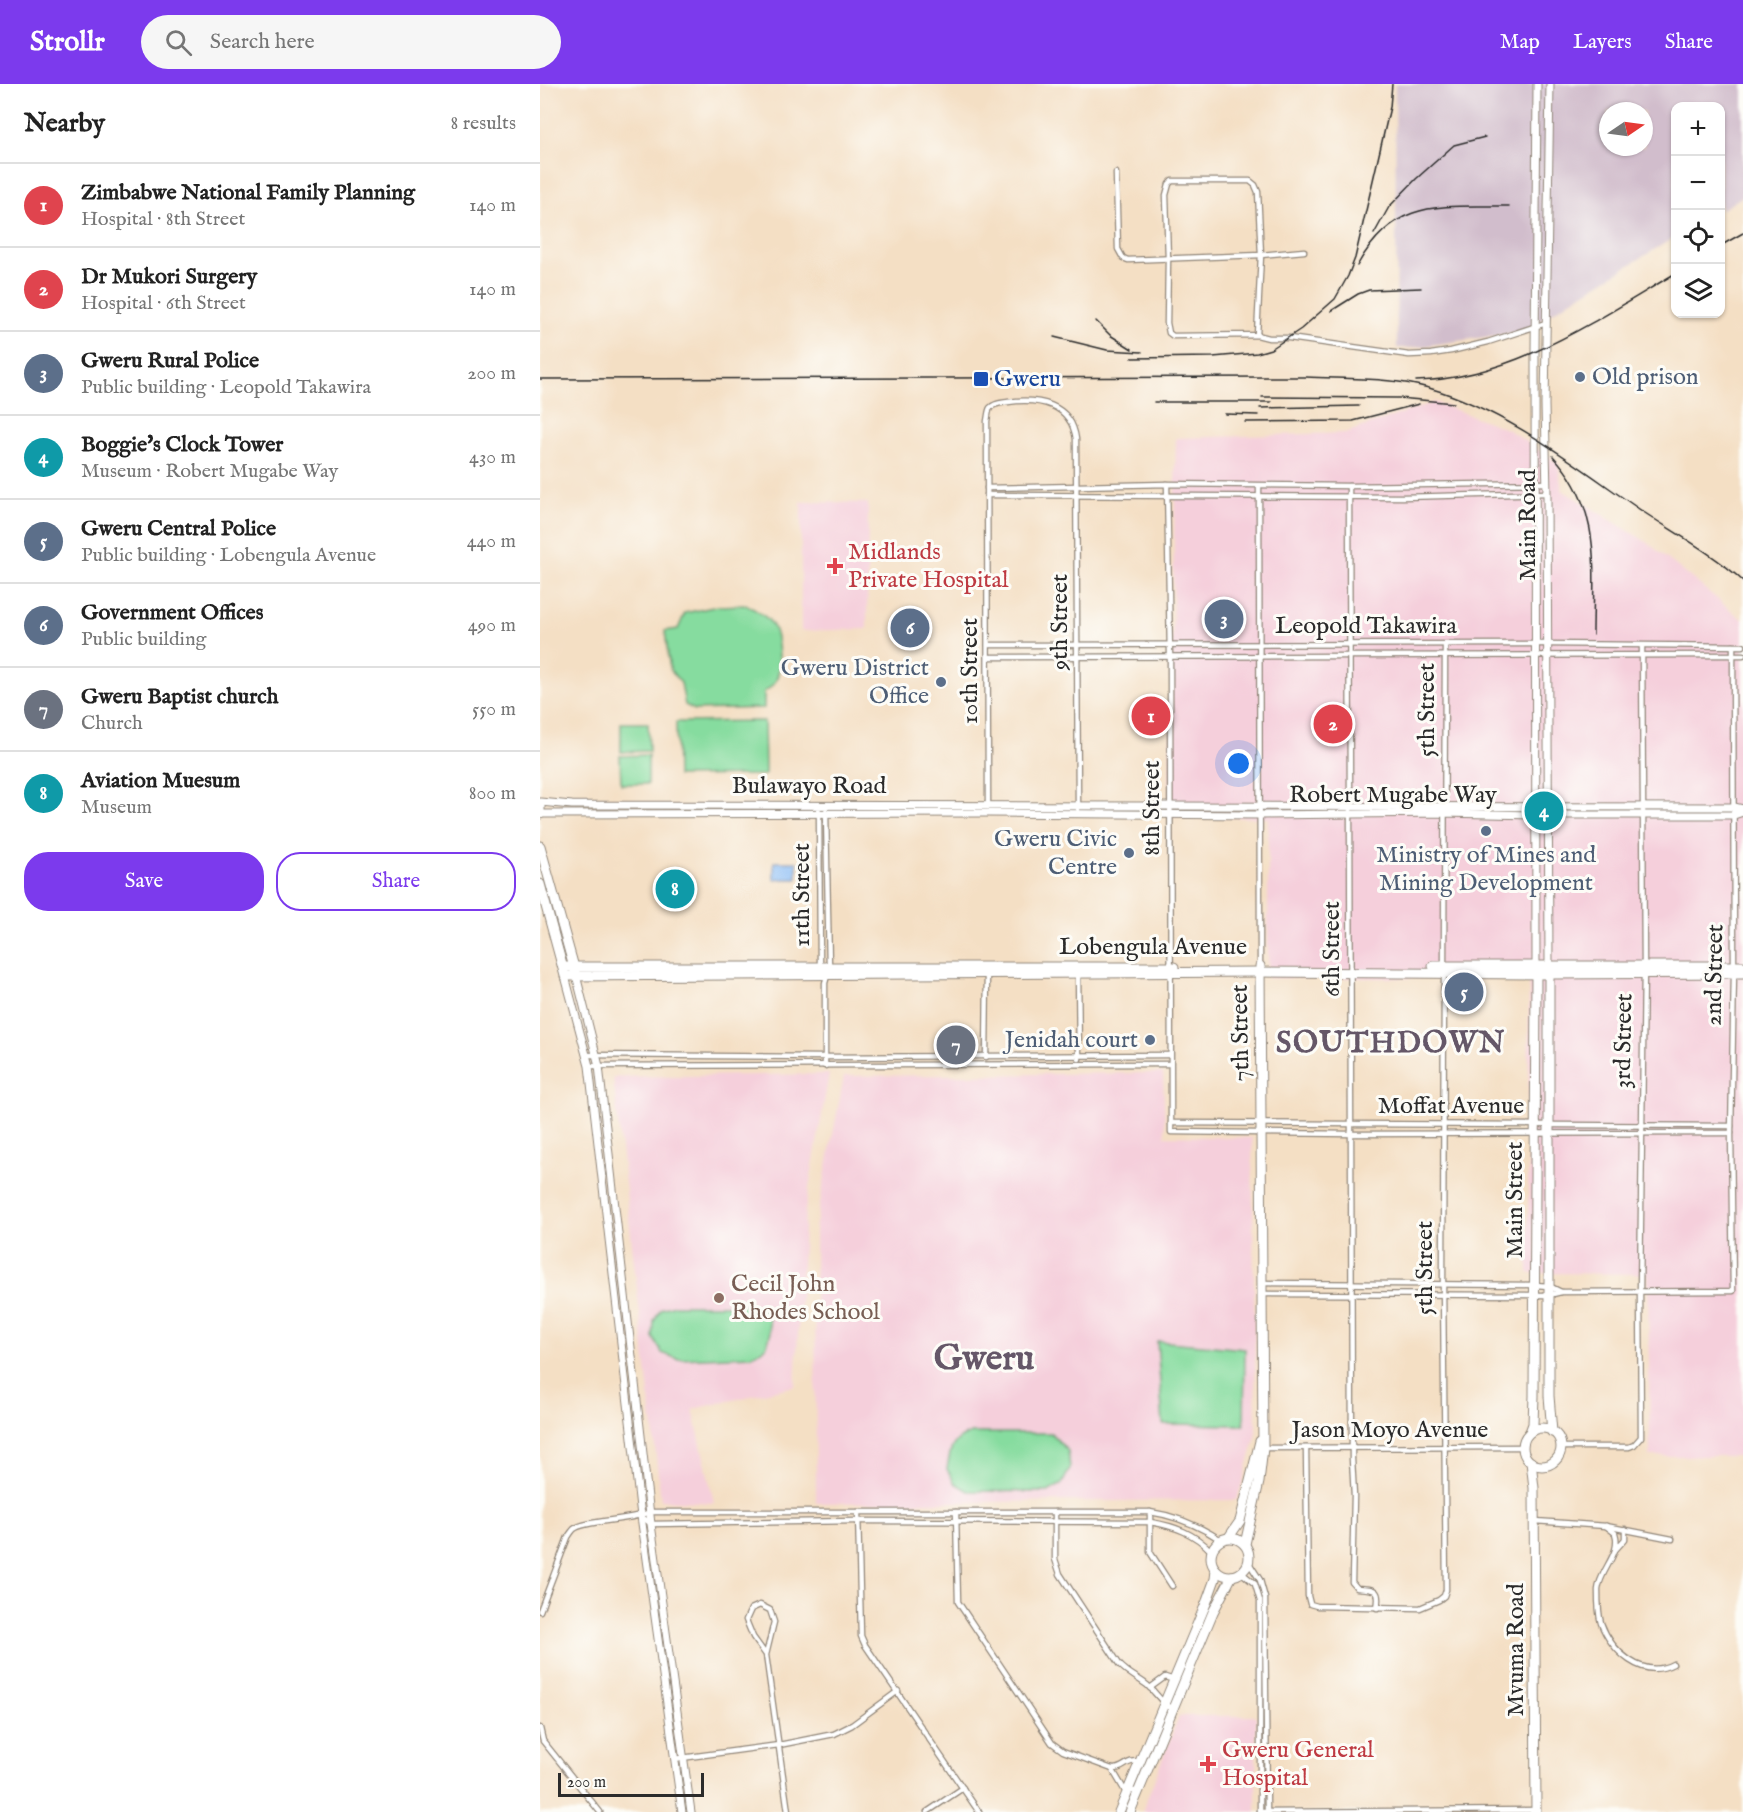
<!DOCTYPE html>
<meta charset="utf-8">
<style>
:root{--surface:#fff;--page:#f6f6f6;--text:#222;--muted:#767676;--line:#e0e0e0;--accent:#7c3aed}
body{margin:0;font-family:"IM FELL English",serif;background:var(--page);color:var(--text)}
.controls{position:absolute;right:18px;top:18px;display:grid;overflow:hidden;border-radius:12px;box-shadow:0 2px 4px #0004}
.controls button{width:54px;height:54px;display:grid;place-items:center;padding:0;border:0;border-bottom:2px solid var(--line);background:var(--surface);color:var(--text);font:30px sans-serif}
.compass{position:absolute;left:1059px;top:18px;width:54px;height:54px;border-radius:50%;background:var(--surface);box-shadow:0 2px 4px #0004;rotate:77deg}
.scale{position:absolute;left:18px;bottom:15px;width:146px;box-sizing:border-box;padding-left:6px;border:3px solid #2b2b2b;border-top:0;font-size:16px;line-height:21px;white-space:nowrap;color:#2b2b2b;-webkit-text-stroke:4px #fdfcf7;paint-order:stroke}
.you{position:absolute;left:699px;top:680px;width:21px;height:21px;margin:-15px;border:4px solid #fff;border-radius:50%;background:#1a73e8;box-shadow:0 0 0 9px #1a73e833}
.badge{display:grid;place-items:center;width:39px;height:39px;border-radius:50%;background:var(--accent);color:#fff;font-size:20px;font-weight:700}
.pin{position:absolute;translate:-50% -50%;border:3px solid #fff;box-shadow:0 2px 6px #0006}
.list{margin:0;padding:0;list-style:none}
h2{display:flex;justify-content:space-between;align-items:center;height:78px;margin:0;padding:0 24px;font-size:26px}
h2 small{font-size:20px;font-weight:400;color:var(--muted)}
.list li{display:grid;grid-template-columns:39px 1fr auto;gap:18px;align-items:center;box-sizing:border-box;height:84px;padding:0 24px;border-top:2px solid var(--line)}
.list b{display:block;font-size:22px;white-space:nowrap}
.list p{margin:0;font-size:20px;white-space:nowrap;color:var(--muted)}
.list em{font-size:20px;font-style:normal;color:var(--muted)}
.actions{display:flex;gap:12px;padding:18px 24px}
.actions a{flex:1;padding:14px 0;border:2px solid var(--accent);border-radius:24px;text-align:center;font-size:21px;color:var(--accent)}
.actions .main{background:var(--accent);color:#fff}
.icon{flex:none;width:33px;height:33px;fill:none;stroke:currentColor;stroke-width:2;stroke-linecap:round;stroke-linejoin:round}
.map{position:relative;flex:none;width:1203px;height:1728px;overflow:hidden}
header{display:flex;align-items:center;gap:36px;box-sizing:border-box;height:84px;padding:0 30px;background:var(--accent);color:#fff}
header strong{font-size:28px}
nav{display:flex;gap:33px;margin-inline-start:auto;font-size:21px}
.search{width:420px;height:54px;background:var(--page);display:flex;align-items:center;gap:15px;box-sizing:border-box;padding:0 21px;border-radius:33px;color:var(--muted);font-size:22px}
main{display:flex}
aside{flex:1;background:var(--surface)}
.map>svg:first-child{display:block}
</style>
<header>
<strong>Strollr</strong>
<div class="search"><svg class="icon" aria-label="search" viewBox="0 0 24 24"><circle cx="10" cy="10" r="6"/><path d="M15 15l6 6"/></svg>Search here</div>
<nav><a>Map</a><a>Layers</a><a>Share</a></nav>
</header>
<main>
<aside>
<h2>Nearby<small>8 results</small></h2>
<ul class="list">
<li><span class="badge" style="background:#e0444e">1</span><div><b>Zimbabwe National Family Planning</b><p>Hospital · 8th Street</p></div><em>140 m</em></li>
<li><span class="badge" style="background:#e0444e">2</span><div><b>Dr Mukori Surgery</b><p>Hospital · 6th Street</p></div><em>140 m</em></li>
<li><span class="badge" style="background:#5c6f8a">3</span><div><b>Gweru Rural Police</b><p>Public building · Leopold Takawira</p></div><em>200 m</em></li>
<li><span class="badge" style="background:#0f9aa8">4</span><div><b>Boggie's Clock Tower</b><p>Museum · Robert Mugabe Way</p></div><em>430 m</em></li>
<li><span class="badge" style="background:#5c6f8a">5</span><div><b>Gweru Central Police</b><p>Public building · Lobengula Avenue</p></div><em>440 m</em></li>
<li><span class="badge" style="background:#5c6f8a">6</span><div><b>Government Offices</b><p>Public building</p></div><em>490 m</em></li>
<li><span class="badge" style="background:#6b7280">7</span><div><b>Gweru Baptist church</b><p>Church</p></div><em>550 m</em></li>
<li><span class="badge" style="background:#0f9aa8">8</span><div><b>Aviation Muesum</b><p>Museum</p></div><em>800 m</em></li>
</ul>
<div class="actions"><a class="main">Save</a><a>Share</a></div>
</aside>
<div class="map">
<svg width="1203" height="1728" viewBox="0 0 1203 1728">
<rect width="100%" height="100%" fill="#fdfcf7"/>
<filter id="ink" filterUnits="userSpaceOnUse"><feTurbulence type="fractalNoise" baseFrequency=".0167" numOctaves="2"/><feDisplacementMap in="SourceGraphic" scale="12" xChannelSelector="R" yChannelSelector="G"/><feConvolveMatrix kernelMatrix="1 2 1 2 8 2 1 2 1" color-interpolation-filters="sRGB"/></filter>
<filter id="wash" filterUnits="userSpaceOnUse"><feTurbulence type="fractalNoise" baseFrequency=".008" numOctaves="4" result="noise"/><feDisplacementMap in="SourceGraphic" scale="24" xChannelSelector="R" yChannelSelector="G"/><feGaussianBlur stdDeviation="1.35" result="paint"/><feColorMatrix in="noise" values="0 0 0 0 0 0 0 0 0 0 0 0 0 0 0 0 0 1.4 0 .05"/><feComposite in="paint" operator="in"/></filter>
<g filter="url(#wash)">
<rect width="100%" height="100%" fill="#f4dfc4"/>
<!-- built -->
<g fill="#f5cfdb">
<polygon points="895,318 967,345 1018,379 1022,406 1108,459 1203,536 1203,1372 1110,1372 1108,1190 988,1189 989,894 728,894 728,734 629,732 636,354 805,349"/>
<polygon points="261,418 328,419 327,545 261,547"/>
<polygon points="623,989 625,1052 712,1054 716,1353 697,1416 276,1419 275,1145 304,992"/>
<polygon points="289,990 265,1127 255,1302 153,1325 174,1419 121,1416 73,993"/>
<polygon points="639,1632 716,1632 716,1728 602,1728"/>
</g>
<!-- industrial -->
<path fill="#d1bdcc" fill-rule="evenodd" d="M855 0H1203V112L1181 126 1180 22H1136L1135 153 1019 224 986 247 870 264H857ZM1068 27H1104V63H1068Z"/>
<!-- green -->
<g fill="#86dc9f" stroke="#588465" stroke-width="1.5">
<path d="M207 521C217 527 227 532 233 542 239 553 242 587 235 598 232 602 227 606 224 608V624L155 626 145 621 141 599 130 586 125 547 138 545 145 529 178 522Z"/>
<polygon points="224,637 225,691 137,692 136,638"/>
<polygon points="81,639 108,639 109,667 81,668"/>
<polygon points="108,671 108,700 81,700 80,672"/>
<polygon points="135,1221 212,1221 225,1227 229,1237 230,1252 226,1263 212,1272 138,1275 122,1269 113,1253 114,1237 121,1225"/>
<polygon points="617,1257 705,1265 704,1341 623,1340"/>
<path d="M432 1349H511L528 1367 530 1384 522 1400 508 1408 428 1407 415 1399 407 1385C410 1366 411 1355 432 1349Z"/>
</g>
<!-- water -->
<rect fill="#88bbf6" stroke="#5a7390" stroke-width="1.5" x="234" y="778" width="23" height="17"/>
</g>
<g filter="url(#ink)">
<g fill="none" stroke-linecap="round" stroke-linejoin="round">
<defs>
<g id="street">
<polyline points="576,89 578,165 583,174 588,176 721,171 764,167"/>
<polyline points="717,251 721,171 718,108 715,101 710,97 632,97 629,100 626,111 628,175 627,239 629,249 633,252 717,251 729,254 749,254 869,271 891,270 911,267 948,258 1006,239"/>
<polyline points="627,400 630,571 631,1048 810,1050 1191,1049"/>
<polyline points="719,402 720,882"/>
<path d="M809 402 812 1375 814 1412 812 1498 817 1504C834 1505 841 1504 837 1524"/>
<polyline points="447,404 627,400 809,402 1007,399"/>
<polyline points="447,411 863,413 1007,409"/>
<polyline points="448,561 1008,560 1203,562"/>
<polyline points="448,573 1203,571"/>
<path d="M448 723 447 337C448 333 448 327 450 324 454 319 462 319 468 318 498 314 531 319 536 355L538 725"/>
<polyline points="279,727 280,883"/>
<polyline points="286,727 289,883"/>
<polyline points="538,888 539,975"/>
<polyline points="46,971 285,973 630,971"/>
<polyline points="446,973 447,888"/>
<polyline points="49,982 630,980"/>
<polyline points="285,982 285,899 287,892"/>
<polyline points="631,1039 1191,1042"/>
<polyline points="721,1199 995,1201 1009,1202 1021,1208"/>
<polyline points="723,1210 1009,1211 1021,1208 1193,1207 1191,1049 1194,889 1193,562"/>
<polyline points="1020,1363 1089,1363 1094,1361 1101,1353 1100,1209 1104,883 1102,562"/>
<polyline points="723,1364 983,1363"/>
<polyline points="766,1364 768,1512 770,1520 777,1522 880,1524 899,1516 904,1512 906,1506 903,1200 905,561"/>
<polyline points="318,1428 321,1552 325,1561 439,1728"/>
<path d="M416 1428 418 1518 512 1659 523 1667 572 1685C585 1686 586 1674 601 1678"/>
<path d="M515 1428V1475L520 1490 579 1580C587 1589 598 1594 607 1601 618 1610 619 1617 632 1625"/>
<polyline points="610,1428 610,1468 632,1502"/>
<path d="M101 1432 111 1440 317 1437 610 1438C634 1442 655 1449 672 1468"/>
<polyline points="995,1437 1066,1442 1132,1455"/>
<path d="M1066 1442 1075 1449C1082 1470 1060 1485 1058 1506 1058 1517 1058 1529 1061 1539 1071 1567 1102 1596 1133 1580"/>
<polyline points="1076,1465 1085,1455 1085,1445"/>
<polyline points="709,1479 720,1496 725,1514 727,1728"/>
<polyline points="702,1489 715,1500 720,1517 720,1728"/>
<path d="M0 1527 28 1453C30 1450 32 1447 34 1445 45 1436 91 1437 110 1428H610C637 1432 658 1441 681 1456"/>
<polyline points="226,1571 213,1553 206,1536 211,1525 220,1521 230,1526 234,1538 226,1571 248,1728"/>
<polyline points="610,1604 625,1593 634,1596"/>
<polyline points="0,1644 3,1657 60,1728"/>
<polyline points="134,1675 239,1661 294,1650 312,1641 358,1607"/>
<polyline points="572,1685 585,1707 599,1707"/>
<polyline points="387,1728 423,1704"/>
<polyline points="720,1728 996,1726"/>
</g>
<g id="secondary">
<polyline points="0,718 32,721 1194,723 1203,725"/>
<polyline points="0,730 448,729 720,731 904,729 996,731 1194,731 1203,728"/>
<polyline points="996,882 995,268 997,0"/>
<polyline points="1009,882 1007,409 1005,321 1010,0"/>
<polyline points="36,891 59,982 111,1440 151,1728"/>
<polyline points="25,892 49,982 101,1432 142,1728"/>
</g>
<g id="highway">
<polyline points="0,722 0,730"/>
<polyline points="0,762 35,887"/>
<polyline points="0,800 25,892 720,888 1009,890 1203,889"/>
<polyline points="893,882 1203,882"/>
<polyline points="23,883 634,883"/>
<polyline points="1009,885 1009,1312 1012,1348"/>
<circle cx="1002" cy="1363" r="19"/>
<polyline points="990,1348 993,1340 994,1312 996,886"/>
<polyline points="991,1378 994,1404 996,1728"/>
<polyline points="689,1453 700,1437 720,1357"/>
<circle cx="690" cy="1473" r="19"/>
<polyline points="705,1460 719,1398 723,1364 720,882"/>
<polyline points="579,1728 667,1517 675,1495 676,1486"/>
<polyline points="590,1728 673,1528 692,1492"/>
</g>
</defs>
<!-- street casing -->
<use href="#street" stroke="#908578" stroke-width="7"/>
<!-- secondary casing -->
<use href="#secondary" stroke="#908578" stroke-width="9"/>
<!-- highway casing -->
<use href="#highway" stroke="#908578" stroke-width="11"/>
<!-- street -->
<use href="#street" stroke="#fff" stroke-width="4.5"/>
<!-- secondary -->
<use href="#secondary" stroke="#fff" stroke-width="7"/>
<!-- highway -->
<use href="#highway" stroke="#fff" stroke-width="9"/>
<!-- rail -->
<g stroke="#2b2b2b" stroke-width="1.5">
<polyline points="834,150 849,123 876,95 914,61 945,53"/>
<polyline points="1180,162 1203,149"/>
<path d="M817 182C855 113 900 123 969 122"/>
<polyline points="791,227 818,210 829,206 881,204"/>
<polyline points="556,237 570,251 592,265"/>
<polyline points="514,253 567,266 602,268"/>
<polyline points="592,274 673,273 717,269 731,265 761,245 795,215 808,192 815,174 850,23 852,0"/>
<path d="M0 295 766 293C806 295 850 293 889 304 968 327 1035 381 1102 427 1135 449 1174 470 1203 497"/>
<path d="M876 297C972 295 1056 236 1136 189"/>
<polyline points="722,313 859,314 914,319"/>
<polyline points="614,318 731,318"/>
<polyline points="720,324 819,322"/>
<polyline points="685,330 718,331"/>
<polyline points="705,338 813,337 879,320"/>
<path d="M1013 372C1063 425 1053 485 1053 551"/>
</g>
</g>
</g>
<!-- markers -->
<g fill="#5c6f8a" stroke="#fdfcf7" stroke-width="2">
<circle cx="1040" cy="293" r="6"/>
<circle cx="401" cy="598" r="6"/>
<circle cx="946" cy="747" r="6"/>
<circle cx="589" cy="769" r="6"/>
<circle cx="610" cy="956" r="6"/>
</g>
<rect fill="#1a4fb4" stroke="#fdfcf7" stroke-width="2" x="433" y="287" width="16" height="16" rx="3"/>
<g fill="#e0444e" stroke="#fdfcf7" stroke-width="2">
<path d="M292 473h6v6h6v6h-6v6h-6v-6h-6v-6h6z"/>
<path d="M665 1671h6v6h6v6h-6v6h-6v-6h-6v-6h6z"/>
</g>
<circle fill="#8d6e63" stroke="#fdfcf7" stroke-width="2" cx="179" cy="1214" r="6"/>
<g text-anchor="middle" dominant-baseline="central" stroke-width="6" stroke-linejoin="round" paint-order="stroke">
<!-- service labels -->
<g font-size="24" fill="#4e5e75" stroke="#fdfcf7" text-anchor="end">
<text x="1052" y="293" text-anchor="start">Old prison</text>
<text x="389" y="584">Gweru District<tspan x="389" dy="28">Office</tspan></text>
<text x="577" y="755">Gweru Civic<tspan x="577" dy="28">Centre</tspan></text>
<text x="946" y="771" text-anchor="middle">Ministry of Mines and<tspan x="946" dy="28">Mining Development</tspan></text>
<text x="598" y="956">Jenidah court</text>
</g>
<!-- transit labels -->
<g font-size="24" fill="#164399" stroke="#fdfcf7" text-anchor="start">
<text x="454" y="295">Gweru</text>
</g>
<!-- street labels -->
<g font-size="24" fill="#2b2b2b" stroke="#fdfcf7">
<text transform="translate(988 441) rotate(-90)">Main Road</text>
<text transform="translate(520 538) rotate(-90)">9th Street</text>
<text x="826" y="542">Leopold Takawira</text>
<text transform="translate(430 587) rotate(-90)">10th Street</text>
<text transform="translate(887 626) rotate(-90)">5th Street</text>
<text x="269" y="702">Bulawayo Road</text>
<text x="853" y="711">Robert Mugabe Way</text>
<text transform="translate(612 724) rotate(-90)">8th Street</text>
<text transform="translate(262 811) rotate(-90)">11th Street</text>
<text x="613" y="863">Lobengula Avenue</text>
<text transform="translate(792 865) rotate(-90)">6th Street</text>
<text transform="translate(1175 891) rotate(-89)">2nd Street</text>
<text transform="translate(701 949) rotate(-91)">7th Street</text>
<text transform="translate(1084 957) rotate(-89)">3rd Street</text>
<text x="911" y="1022">Moffat Avenue</text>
<text transform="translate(975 1116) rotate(-90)">Main Street</text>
<text transform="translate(885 1184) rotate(-90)">5th Street</text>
<text x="850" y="1346">Jason Moyo Avenue</text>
<text transform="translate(976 1566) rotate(-90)">Mvuma Road</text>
</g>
<!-- health labels -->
<g font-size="24" fill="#be3a42" stroke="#fdfcf7" text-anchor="start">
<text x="308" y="468">Midlands<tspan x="308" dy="28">Private Hospital</tspan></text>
<text x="682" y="1666">Gweru General<tspan x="682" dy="28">Hospital</tspan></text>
</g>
<!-- education labels -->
<g font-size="24" fill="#785e54" stroke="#fdfcf7" text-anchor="start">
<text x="191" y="1200">Cecil John<tspan x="191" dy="28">Rhodes School</tspan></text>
</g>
<!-- district labels -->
<g font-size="30" font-weight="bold" letter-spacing="1.5" fill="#655768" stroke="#fdfcf7">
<text x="851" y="960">SOUTHDOWN</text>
</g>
<!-- town labels -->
<g font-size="36" font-weight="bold" fill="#655768" stroke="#fdfcf7">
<text x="444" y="1275">Gweru</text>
</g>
</g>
</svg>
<div class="controls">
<button>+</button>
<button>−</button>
<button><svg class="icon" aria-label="locate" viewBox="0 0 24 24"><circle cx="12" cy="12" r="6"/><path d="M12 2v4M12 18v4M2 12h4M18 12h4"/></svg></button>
<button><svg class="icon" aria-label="layers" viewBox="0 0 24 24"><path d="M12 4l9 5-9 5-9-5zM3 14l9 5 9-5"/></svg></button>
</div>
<svg class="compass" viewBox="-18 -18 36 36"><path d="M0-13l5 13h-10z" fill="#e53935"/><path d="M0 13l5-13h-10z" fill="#767676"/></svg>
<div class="scale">200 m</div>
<div class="you"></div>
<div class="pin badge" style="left:611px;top:632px;background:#e0444e">1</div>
<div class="pin badge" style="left:793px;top:640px;background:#e0444e">2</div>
<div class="pin badge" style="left:684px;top:535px;background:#5c6f8a">3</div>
<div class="pin badge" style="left:1004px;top:727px;background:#0f9aa8">4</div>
<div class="pin badge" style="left:924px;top:908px;background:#5c6f8a">5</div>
<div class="pin badge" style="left:370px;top:544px;background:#5c6f8a">6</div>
<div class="pin badge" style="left:416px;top:961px;background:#6b7280">7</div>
<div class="pin badge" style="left:135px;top:805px;background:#0f9aa8">8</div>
</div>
</main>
